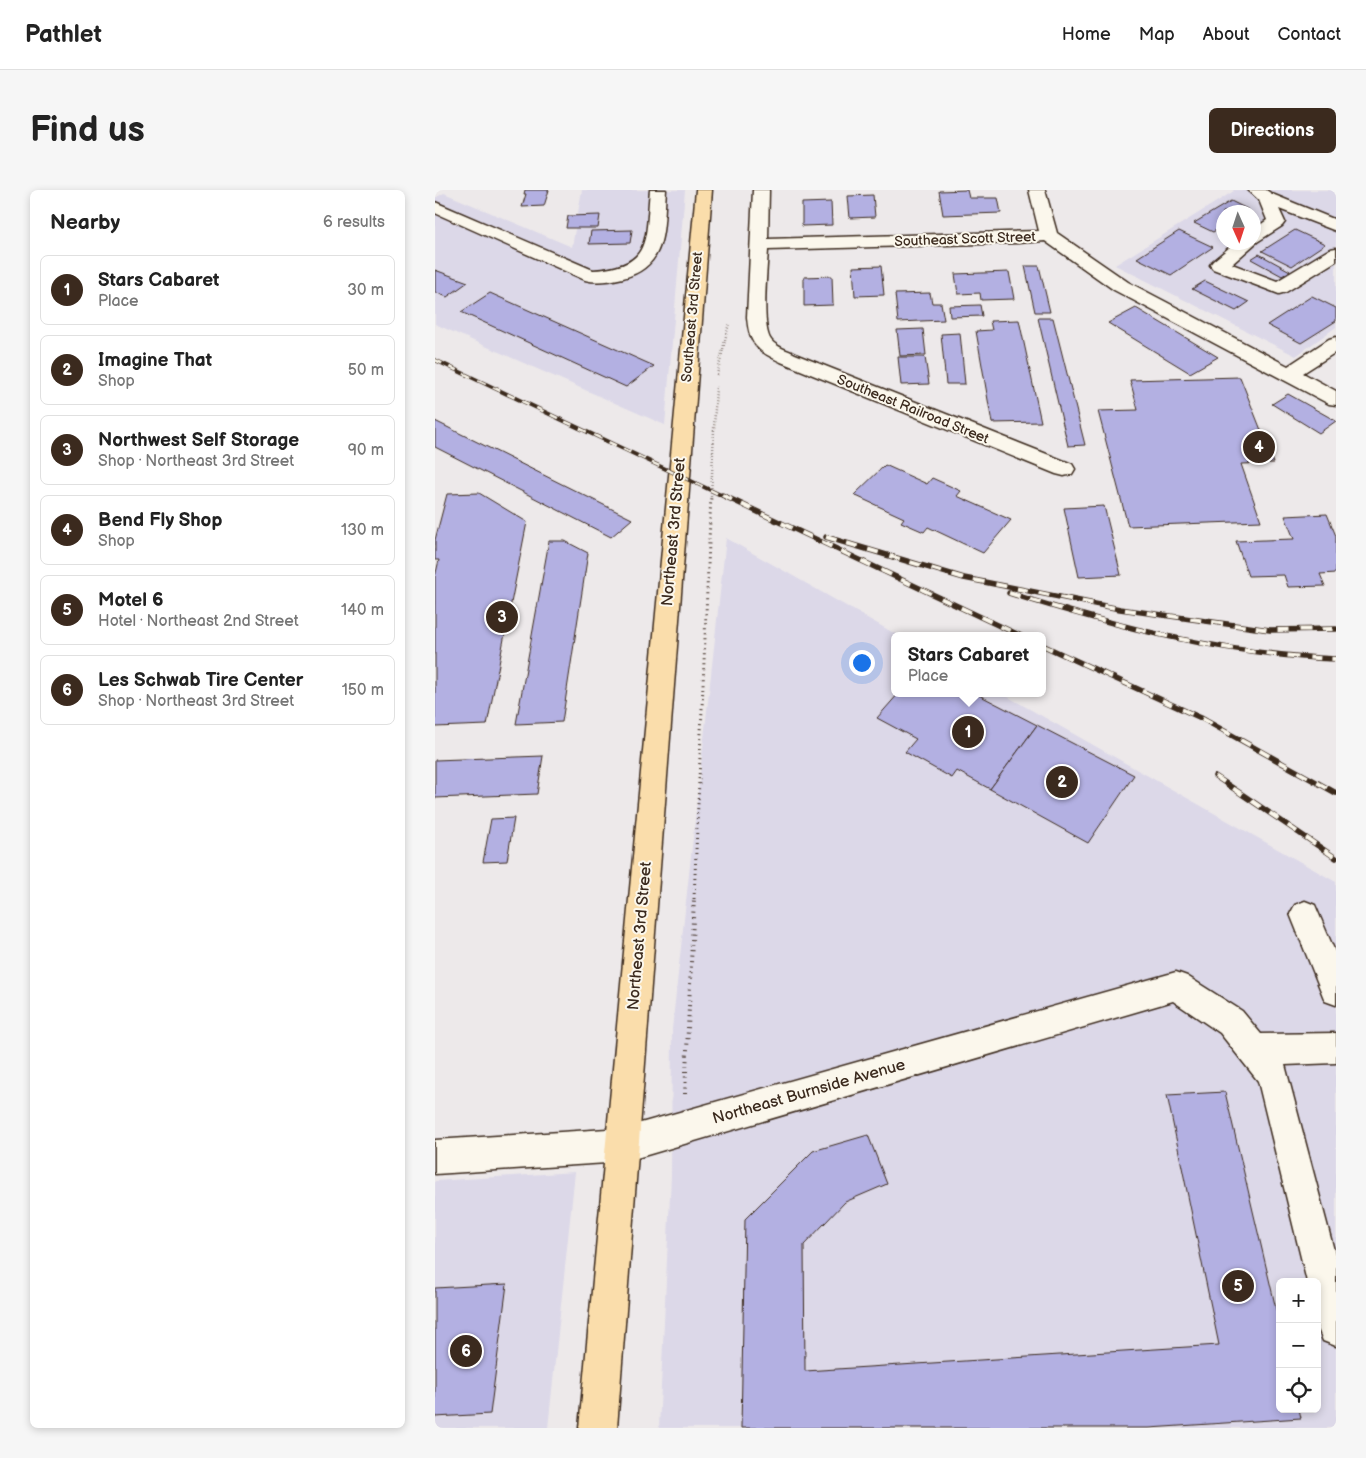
<!DOCTYPE html>
<meta charset="utf-8">
<style>
:root{--surface:#fff;--page:#f6f6f6;--text:#222;--muted:#767676;--line:#e0e0e0;--accent:#3b2a1e}
body{margin:0;font-family:"Balsamiq Sans",sans-serif;background:var(--page);color:var(--text)}
.controls{position:absolute;right:15px;bottom:15px;display:grid;overflow:hidden;border-radius:8px;box-shadow:0 2px 8px #0003}
.controls button{width:45px;height:45px;display:grid;place-items:center;padding:0;border:0;border-bottom:1px solid var(--line);background:var(--surface);color:var(--text);font:25px sans-serif}
.compass{position:absolute;left:781px;top:15px;width:45px;height:45px;border-radius:50%;background:var(--surface);box-shadow:0 2px 8px #0003;rotate:177deg}
.you{position:absolute;left:426px;top:472px;width:18px;height:18px;margin:-12px;border:4px solid #fff;border-radius:50%;background:#1a73e8;box-shadow:0 0 0 8px #1a73e833}
.badge{display:grid;place-items:center;width:32px;height:32px;border-radius:50%;background:var(--accent);color:#fff;font-size:16px;font-weight:700}
.pin{position:absolute;translate:-50% -50%;border:2px solid #fff;box-shadow:0 1px 5px #0006}
.popup{position:absolute;left:456px;top:442px;width:155px;height:65px;box-sizing:border-box;display:grid;place-content:center;border-radius:8px;background:var(--surface);filter:drop-shadow(0 1px 4px #0005);font-size:16px;white-space:nowrap;color:var(--muted)}
.popup b{font-size:19px;color:var(--text)}
.popup::after{content:'';position:absolute;left:50%;top:100%;margin-left:-10px;border:10px solid transparent;border-top-color:var(--surface)}
.list{margin:0;padding:0;list-style:none}
h2{display:flex;justify-content:space-between;align-items:center;height:65px;margin:0;padding:0 20px;font-size:21px}
h2 small{font-size:16px;font-weight:400;color:var(--muted)}
.list li{display:grid;grid-template-columns:32px 1fr auto;gap:15px;align-items:center;box-sizing:border-box;height:70px;margin:0 10px 10px;padding:0 10px;border:1px solid var(--line);border-radius:8px}
.list b{display:block;font-size:19px;white-space:nowrap}
.list p{margin:0;font-size:16px;white-space:nowrap;color:var(--muted)}
.list em{font-size:16px;font-style:normal;color:var(--muted)}
.icon{flex:none;width:28px;height:28px;fill:none;stroke:currentColor;stroke-width:2;stroke-linecap:round;stroke-linejoin:round}
.map{position:relative;flex:none;width:901px;height:1238px;overflow:hidden;border-radius:8px}
header{display:flex;align-items:center;gap:30px;box-sizing:border-box;height:70px;padding:0 25px;background:var(--surface);border-bottom:1px solid var(--line)}
header strong{font-size:24px}
nav{display:flex;gap:28px;margin-inline-start:auto;font-size:18px}
.intro{display:flex;align-items:center;justify-content:space-between;box-sizing:border-box;height:120px;padding:0 30px}
h1{margin:0;font-size:35px}
.button{padding:12px 22px;border-radius:8px;background:var(--accent);color:#fff;font-size:18px;font-weight:700}
main{display:flex;gap:30px;padding:0 30px}
aside{flex:1;background:var(--surface);border-radius:8px;box-shadow:0 2px 8px #0003}
.map>svg:first-child{display:block}
</style>
<header>
<strong>Pathlet</strong>
<nav><a>Home</a><a>Map</a><a>About</a><a>Contact</a></nav>
</header>
<div class="intro"><h1>Find us</h1><a class="button">Directions</a></div>
<main>
<aside>
<h2>Nearby<small>6 results</small></h2>
<ul class="list">
<li><span class="badge">1</span><div><b>Stars Cabaret</b><p>Place</p></div><em>30 m</em></li>
<li><span class="badge">2</span><div><b>Imagine That</b><p>Shop</p></div><em>50 m</em></li>
<li><span class="badge">3</span><div><b>Northwest Self Storage</b><p>Shop · Northeast 3rd Street</p></div><em>90 m</em></li>
<li><span class="badge">4</span><div><b>Bend Fly Shop</b><p>Shop</p></div><em>130 m</em></li>
<li><span class="badge">5</span><div><b>Motel 6</b><p>Hotel · Northeast 2nd Street</p></div><em>140 m</em></li>
<li><span class="badge">6</span><div><b>Les Schwab Tire Center</b><p>Shop · Northeast 3rd Street</p></div><em>150 m</em></li>
</ul>
</aside>
<div class="map">
<svg width="901" height="1238" viewBox="0 0 901 1238">
<rect width="100%" height="100%" fill="#ede9ea"/>
<filter id="ink" filterUnits="userSpaceOnUse"><feTurbulence type="fractalNoise" baseFrequency=".02" numOctaves="2"/><feDisplacementMap in="SourceGraphic" scale="10" xChannelSelector="R" yChannelSelector="G"/><feConvolveMatrix kernelMatrix="1 2 1 2 8 2 1 2 1" color-interpolation-filters="sRGB"/></filter>
<g filter="url(#ink)">
<!-- built -->
<g fill="#dcd8e8" fill-rule="evenodd">
<polygon points="147,0 250,0 230,235 0,134 0,8 9,3 137,57"/>
<path d="M797 0H901V137L861 166 680 75 799 1ZM788 22H818V52H788Z"/>
<path d="M291 348 464 446H459V503H566L901 692V1238H224L236 985 237 839ZM845 1092H882V1219H845Z"/>
<polygon points="140,982 113,1238 0,1238 0,991"/>
</g>
<!-- building -->
<g fill="#b3b0e2" stroke="#3b2a1e">
<polygon points="90,0 114,0 109,16 87,17 91,4 89,4"/>
<polygon points="532,0 534,8 563,8 566,23 508,25 504,1"/>
<polygon points="438,5 440,27 415,28 413,6"/>
<polygon points="796,11 814,20 810,22 788,22 788,36 778,42 759,33"/>
<polygon points="396,12 397,35 367,36 367,13"/>
<polygon points="165,25 163,38 131,38 133,26"/>
<polygon points="197,40 195,53 154,54 156,41"/>
<polygon points="860,40 890,54 857,76 827,61"/>
<polygon points="744,41 778,57 736,85 702,68"/>
<polygon points="824,64 855,81 847,86 816,69"/>
<polygon points="446,76 449,105 420,106 418,77"/>
<polygon points="590,76 604,76 615,122 600,122"/>
<polygon points="0,80 33,92 12,107 0,102"/>
<polygon points="574,82 579,109 546,110 545,103 523,104 520,84"/>
<polygon points="397,86 398,115 369,116 369,87"/>
<polygon points="770,91 814,112 801,121 757,99"/>
<polygon points="55,103 219,176 191,197 26,122"/>
<polygon points="495,103 497,113 506,113 509,130 463,132 460,104"/>
<polygon points="877,106 901,118 901,131 866,153 832,135"/>
<polygon points="545,115 547,126 515,127 514,116"/>
<polygon points="701,118 783,167 755,183 673,133"/>
<polygon points="603,128 618,128 650,255 633,256"/>
<polygon points="584,130 606,232 557,233 541,141 557,140 555,131"/>
<polygon points="488,139 491,165 465,166 462,140"/>
<polygon points="525,143 530,194 511,194 506,144"/>
<polygon points="463,167 490,167 494,194 466,195"/>
<polygon points="805,187 839,273 806,274 826,331 693,336 663,221 703,220 695,190"/>
<polygon points="853,204 901,231 884,243 837,214"/>
<polygon points="0,231 197,329 176,347 0,257"/>
<polygon points="450,275 492,294 497,288 526,301 522,306 576,330 548,363 493,337 489,342 466,332 469,328 419,305"/>
<polygon points="44,303 92,332 52,535 0,537 0,387 4,370 0,370 0,350 12,304"/>
<polygon points="669,316 686,385 644,387 629,318"/>
<polygon points="892,324 901,346 901,383 885,384 890,396 853,397 849,385 813,386 801,351 859,349 850,326"/>
<polygon points="114,351 130,351 153,363 127,532 81,534"/>
<polygon points="464,503 540,503 602,535 555,599 522,581 517,588 470,562 481,549 442,528"/>
<polygon points="602,535 699,585 653,653 555,599"/>
<polygon points="108,566 102,604 0,608 0,570"/>
<polygon points="79,628 72,671 48,672 56,629"/>
<polygon points="790,902 845,1136 845,1219 864,1219 866,1228 714,1238 306,1238 310,1029 378,961 433,945 452,994 410,1012 369,1055 370,1181 784,1155 732,905"/>
<polygon points="72,1094 55,1224 0,1227 0,1098"/>
</g>
<g fill="none" stroke-linecap="round" stroke-linejoin="round">
<defs>
<g id="minor">
<path d="M215 0H231C228 39 233 76 188 88 176 91 162 93 150 90L0 23V12L158 80C218 77 210 49 215 0Z"/>
<path d="M318 0H334L333 49 604 41 594 0H610L622 43 693 92 853 176 894 149 901 147V162L868 183 901 201V215L894 214 679 100 610 51 582 53 333 60C332 78 326 138 336 150 341 157 353 160 360 164L637 274 640 279 637 284 629 286 621 284 346 172C322 161 314 154 312 127Z"/>
<polygon points="813,0 831,0 837,4 901,30 901,41 844,19 850,32 847,36 822,52 797,74 842,91 895,59 901,58 901,71 851,102 844,104 778,79 775,75 778,71 801,52 818,52 818,40 832,30 824,10"/>
<polygon points="870,711 880,715 901,764 901,815 890,811 855,724 860,715"/>
<polygon points="741,782 752,786 807,821 826,844 901,843 901,873 850,875 901,1068 901,1156 888,1151 882,1136 882,1092 872,1092 823,891 785,843 738,811 188,972 0,984 0,950 188,938"/>
</g>
<polygon id="major" points="261,0 277,0 182,1238 144,1238"/>
</defs>
<!-- minor casing -->
<use href="#minor" stroke="#3b2a1e" stroke-width="3"/>
<!-- major casing -->
<use href="#major" stroke="#3b2a1e" stroke-width="3"/>
<!-- path-far2 -->
<g stroke="#3b2a1e" stroke-width="2.5" stroke-dasharray="0.5 2.5" stroke-linecap="butt">
<polyline points="282,185 294,133"/>
<polyline points="276,307 281,196"/>
</g>
<!-- path-far1 -->
<polyline stroke="#3b2a1e" stroke-width="3" stroke-dasharray="1 4" stroke-linecap="butt" points="259,709 276,305"/>
<!-- path -->
<polyline stroke="#3b2a1e" stroke-width="4" stroke-dasharray="1 4.5" stroke-linecap="butt" points="250,904 259,708"/>
<!-- minor -->
<use href="#minor" fill="#fbf7ec" fill-rule="evenodd"/>
<!-- major -->
<use href="#major" fill="#faddab" fill-rule="evenodd"/>
<defs>
<polyline id="rail-far1" points="0,170 290,307"/>
<g id="rail">
<polyline points="287,305 586,446"/>
<polyline points="391,347 529,388 685,419 835,440 901,439"/>
<path d="M574 403C683 437 787 464 901 469"/>
<polyline points="607,455 766,528 901,603"/>
<polyline points="780,586 901,668"/>
</g>
</defs>
<!-- rail-far1 casing -->
<use href="#rail-far1" stroke="#3b2a1e" stroke-width="4"/>
<!-- rail casing -->
<use href="#rail" stroke="#3b2a1e" stroke-width="5.5"/>
<!-- rail-far1 -->
<use href="#rail-far1" stroke="#fbf7ec" stroke-width="2.5" stroke-dasharray="8" stroke-linecap="butt"/>
<!-- rail -->
<use href="#rail" stroke="#fbf7ec" stroke-width="4" stroke-dasharray="11" stroke-linecap="butt"/>
</g>
</g>
<g text-anchor="middle" dominant-baseline="central" stroke-width="4" stroke-linejoin="round" paint-order="stroke">
<!-- far-street labels -->
<g font-size="14" fill="#3b2a1e" stroke="#fbf7ec">
<text transform="translate(530 49) rotate(-2)">Southeast Scott Street</text>
<text transform="translate(257 127) rotate(-85)">Southeast 3rd Street</text>
<text transform="translate(478 219) rotate(22)">Southeast Railroad Street</text>
</g>
<!-- street labels -->
<g font-size="16" fill="#3b2a1e" stroke="#fbf7ec">
<text transform="translate(239 342) rotate(-85)">Northeast 3rd Street</text>
<text transform="translate(205 746) rotate(-85)">Northeast 3rd Street</text>
<text transform="translate(374 902) rotate(-16)">Northeast Burnside Avenue</text>
</g>
</g>
</svg>
<div class="controls">
<button>+</button>
<button>−</button>
<button><svg class="icon" aria-label="locate" viewBox="0 0 24 24"><circle cx="12" cy="12" r="6"/><path d="M12 2v4M12 18v4M2 12h4M18 12h4"/></svg></button>
</div>
<svg class="compass" viewBox="-18 -18 36 36"><path d="M0-13l5 13h-10z" fill="#e53935"/><path d="M0 13l5-13h-10z" fill="#767676"/></svg>
<div class="you"></div>
<div class="pin badge" style="left:533px;top:542px">1</div>
<div class="popup"><b>Stars Cabaret</b>Place</div>
<div class="pin badge" style="left:627px;top:592px">2</div>
<div class="pin badge" style="left:67px;top:427px">3</div>
<div class="pin badge" style="left:824px;top:257px">4</div>
<div class="pin badge" style="left:803px;top:1096px">5</div>
<div class="pin badge" style="left:31px;top:1161px">6</div>
</div>
</main>
